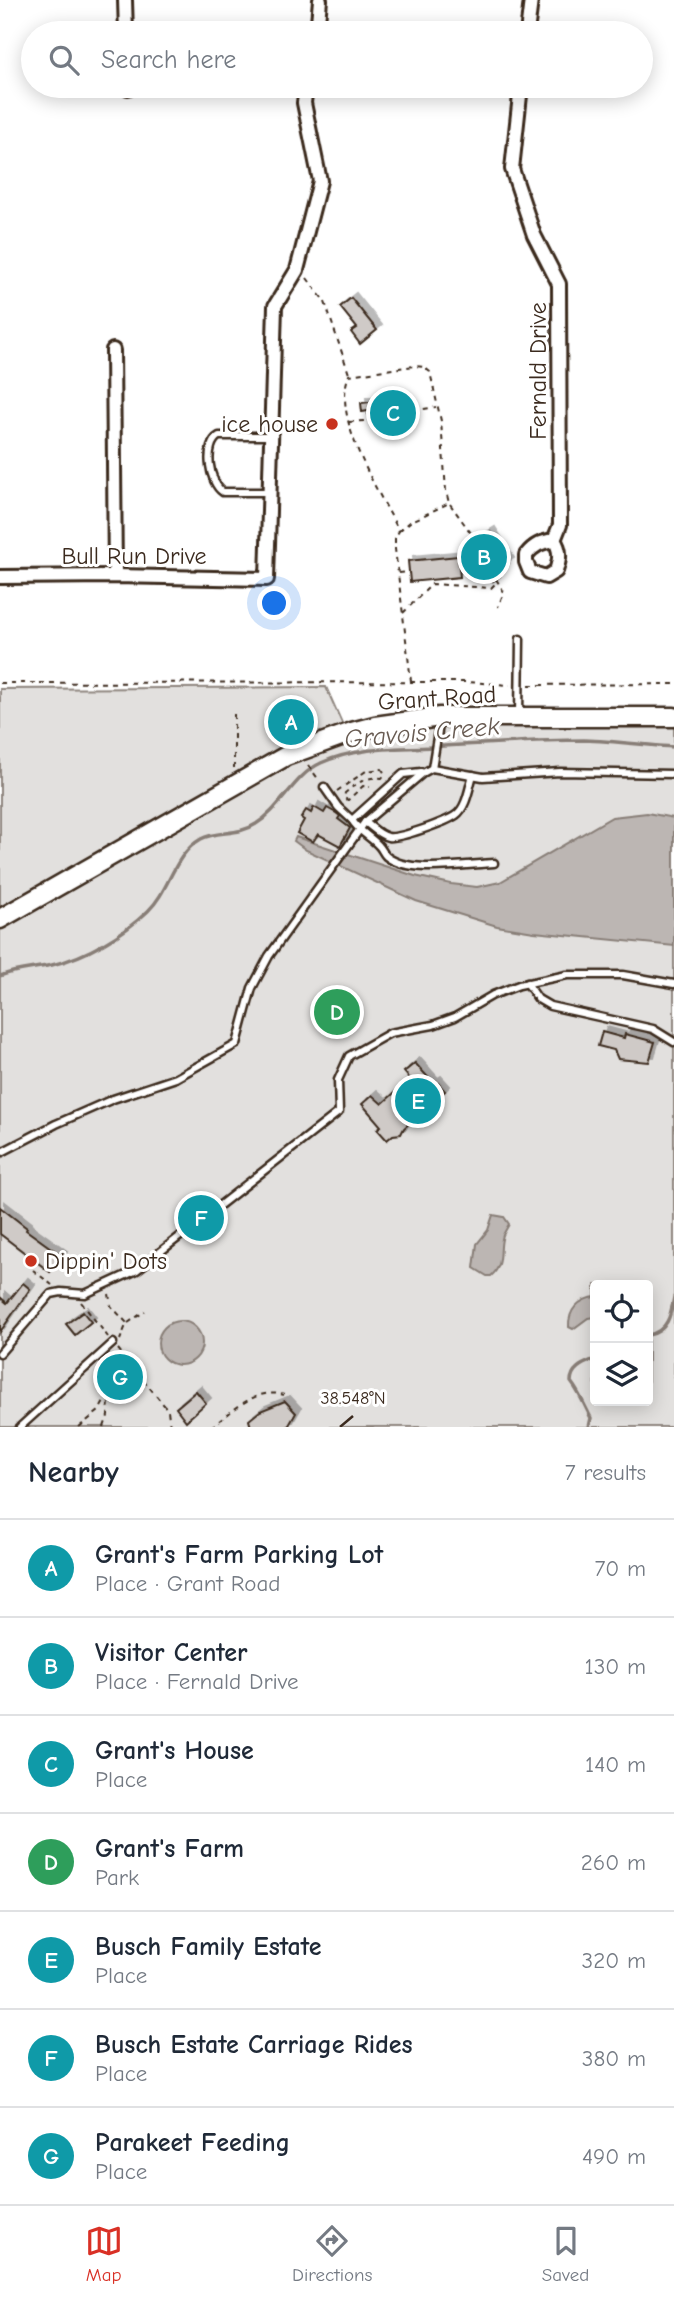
<!DOCTYPE html>
<meta charset="utf-8">
<style>
:root{--surface:#fff;--page:#f6f6f7;--text:#1f2937;--muted:#747a83;--line:#e0e1e3;--accent:#d93025}
body{margin:0;font-family:"Comic Neue",sans-serif;background:var(--page);color:var(--text)}
.controls{position:absolute;right:21px;bottom:21px;display:grid;overflow:hidden;border-radius:7px;box-shadow:0 4px 18px #0003}
.controls button{width:63px;height:63px;display:grid;place-items:center;padding:0;border:0;border-bottom:2px solid var(--line);background:var(--surface);color:var(--text);font:35px sans-serif}
.you{position:absolute;left:275px;top:604px;width:24px;height:24px;margin:-18px;border:5px solid #fff;border-radius:50%;background:#1a73e8;box-shadow:0 0 0 10px #1a73e833}
.badge{display:grid;place-items:center;width:46px;height:46px;border-radius:50%;background:var(--accent);color:#fff;font-size:23px;font-weight:700}
.pin{position:absolute;translate:-50% -50%;border:4px solid #fff;box-shadow:0 2px 7px #0006}
.list{margin:0;padding:0;list-style:none}
h2{display:flex;justify-content:space-between;align-items:center;height:91px;margin:0;padding:0 28px;font-size:30px}
h2 small{font-size:23px;font-weight:400;color:var(--muted)}
.list li{display:grid;grid-template-columns:46px 1fr auto;gap:21px;align-items:center;box-sizing:border-box;height:98px;padding:0 28px;border-top:2px solid var(--line)}
.list b{display:block;font-size:26px;white-space:nowrap}
.list p{margin:0;font-size:23px;white-space:nowrap;color:var(--muted)}
.list em{font-size:23px;font-style:normal;color:var(--muted)}
.icon{flex:none;width:38px;height:38px;fill:none;stroke:currentColor;stroke-width:2;stroke-linecap:round;stroke-linejoin:round}
.map{position:relative;flex:none;width:674px;height:1427px;overflow:hidden}
.search{position:absolute;background:var(--surface);box-shadow:0 4px 18px #0003;left:21px;right:21px;top:21px;height:77px;display:flex;align-items:center;gap:18px;box-sizing:border-box;padding:0 24px;border-radius:38px;color:var(--muted);font-size:26px}
.sheet{height:777px;background:var(--surface)}
nav{display:flex;justify-content:space-around;align-items:center;box-sizing:border-box;height:98px;border-top:2px solid var(--line);background:var(--surface);font-size:19px;color:var(--muted)}
nav a{display:grid;justify-items:center;gap:4px}
nav .on{color:var(--accent)}
.map>svg:first-child{display:block}
</style>
<div class="map">
<svg width="674" height="1427" viewBox="0 0 674 1427">
<defs>
<filter id="shadow"><feDropShadow dx="5" dy="-5" stdDeviation="0" flood-color="#0004"/></filter>
</defs>
<rect width="100%" height="100%" fill="#fff"/>
<filter id="ink" filterUnits="userSpaceOnUse"><feTurbulence type="fractalNoise" baseFrequency=".0143" numOctaves="2"/><feDisplacementMap in="SourceGraphic" scale="14" xChannelSelector="R" yChannelSelector="G"/><feConvolveMatrix kernelMatrix="1 2 1 2 8 2 1 2 1" color-interpolation-filters="sRGB"/></filter>
<g filter="url(#ink)">
<!-- green -->
<path fill="#e2e0de" stroke="#8e857e" stroke-width="2" fill-rule="evenodd" d="M326 687 349 739 423 724 674 722V1427H0V689ZM595 1285H648V1401H595Z"/>
<!-- water -->
<g fill="#bcb6b3" stroke="#887e77" stroke-width="2">
<polygon points="647,813 674,818 674,946 534,932 497,926 416,901 306,850 294,841 296,837 415,876 451,884 477,887 500,882 612,817"/>
<path d="M493 1215 504 1217 509 1224C507 1228 505 1231 503 1235 498 1250 505 1264 491 1276H487L474 1268 477 1244 488 1230Z"/>
<path d="M595 1297V1317L588 1318 573 1329 569 1327C568 1310 579 1299 595 1297Z"/>
<circle cx="180" cy="1343" r="22"/>
</g>
<g fill="none" stroke-linecap="round" stroke-linejoin="round">
<!-- stream -->
<g stroke="#887e77" stroke-width="3.5">
<path d="M0 976C17 969 34 969 52 965 86 957 123 935 148 911 170 890 173 855 201 839 217 830 238 836 256 824 282 808 293 776 321 763 355 747 394 749 431 747 482 744 533 740 584 740 614 741 644 745 674 747"/>
<path d="M648 1335C668 1332 671 1314 674 1297"/>
<path d="M589 1427 591 1418C585 1406 579 1392 571 1382 571 1368 583 1364 595 1359"/>
</g>
</g>
<!-- building -->
<g fill="#cfcac7" stroke="#3b2a1e" stroke-width="2" filter="url(#shadow)">
<polygon points="351,298 377,330 360,344 351,332 357,328 340,307"/>
<polygon points="390,400 390,402 402,400 405,430 391,432 388,414 381,415 380,409 362,412 361,403"/>
<polygon points="490,532 509,563 497,570 500,576 493,581 489,575 478,582 459,551"/>
<polygon points="458,556 460,577 410,582 408,561"/>
<polygon points="314,807 324,813 327,808 336,813 340,816 338,819 350,828 340,846 318,834 313,842 297,833 304,820 301,818 306,810 311,813"/>
<polygon points="602,1032 624,1038 625,1034 655,1042 649,1062 618,1059 614,1050 598,1046"/>
<polygon points="415,1063 433,1083 436,1081 445,1091 439,1097 436,1105 416,1106 421,1113 404,1128 401,1134 393,1135 387,1140 377,1129 381,1126 362,1104 372,1095 382,1104 410,1079 404,1072"/>
<polygon points="0,1207 27,1228 26,1230 62,1256 50,1272 0,1234"/>
<polygon points="23,1283 30,1289 0,1332 0,1297 7,1303"/>
<polygon points="83,1312 91,1322 75,1335 66,1324"/>
<polygon points="196,1391 206,1403 186,1421 176,1408"/>
<polygon points="285,1401 296,1413 288,1427 251,1427 249,1420 260,1411"/>
</g>
<g fill="none" stroke-linecap="round" stroke-linejoin="round">
<defs>
<g id="lane">
<path d="M269 492H223C209 483 203 445 219 436H271"/>
<polyline points="519,716 520,639"/>
<polyline points="432,768 440,719"/>
<path d="M421 772 403 774 352 820C359 832 370 836 379 846 382 849 383 853 386 856 408 875 467 864 494 863"/>
<polyline points="324,787 338,807 352,820"/>
<path d="M365 822C372 827 379 835 388 837 399 839 446 822 456 815 467 807 469 787 473 775"/>
<polyline points="527,983 538,999 550,1006 653,1029 674,1042"/>
<polyline points="0,1153 56,1124 113,1099 176,1078 237,1044 252,988 269,956 365,822 423,773 432,768 483,777 560,772 674,774"/>
<polyline points="0,1353 51,1294 61,1292 85,1294 137,1270 339,1112 338,1080 349,1056 390,1033 433,1025 455,1017 493,995 519,985 567,975 623,975 674,984"/>
<polyline points="20,1427 113,1343"/>
</g>
<g id="street">
<polyline points="125,0 126,33"/>
<polyline points="317,33 320,0"/>
<polyline points="527,33 531,0"/>
<polyline points="128,86 128,88"/>
<polyline points="521,86 512,169 534,235 559,284 560,525 554,540"/>
<polyline points="113,350 115,576"/>
<path d="M554 540C561 550 560 559 556 571L546 577 530 572 526 562V555C534 545 541 542 554 540Z"/>
<polyline points="0,577 115,576 267,579 275,306 297,270 320,181 304,103 306,86"/>
</g>
<polyline id="secondary" points="0,919 286,756 352,732 375,726 440,717 674,717"/>
</defs>
<!-- lane casing -->
<use href="#lane" stroke="#3b2a1e" stroke-width="11"/>
<!-- street casing -->
<use href="#street" stroke="#3b2a1e" stroke-width="18"/>
<!-- secondary casing -->
<use href="#secondary" stroke="#3b2a1e" stroke-width="23"/>
<!-- path -->
<g stroke="#3b2a1e" stroke-width="2" stroke-dasharray="5 5" stroke-linecap="butt">
<polyline points="307,278 325,302 349,374"/>
<polyline points="404,412 436,407"/>
<polyline points="367,414 373,414 382,419"/>
<polyline points="349,422 389,419"/>
<polyline points="450,504 476,540"/>
<path d="M399 531 410 522 449 503 446 491 441 421 430 372 424 367 414 366 349 375C331 419 379 491 399 531L395 538V549L411 681"/>
<polyline points="459,566 468,566"/>
<polyline points="399,573 409,572"/>
<polyline points="496,579 504,592 498,607"/>
<polyline points="403,613 432,584 491,588 498,581"/>
<polyline points="0,683 468,682 510,685"/>
<polyline points="529,685 674,684"/>
<polyline points="234,714 234,768"/>
<polyline points="308,765 319,780"/>
<path d="M337 791 366 771 382 769 385 774 382 778C366 776 357 783 345 793L344 798 348 800 363 786 370 787"/>
<polyline points="33,1270 52,1285"/>
<polyline points="109,1294 111,1306 127,1323 120,1340"/>
<polyline points="81,1302 108,1337"/>
<polyline points="128,1323 145,1311"/>
<polyline points="118,1349 168,1410 170,1427"/>
<polyline points="79,1427 99,1411 108,1394"/>
<polyline points="104,1427 108,1416 112,1355"/>
<path d="M211 1427C234 1411 254 1387 284 1395"/>
</g>
<!-- lane -->
<use href="#lane" stroke="#fff" stroke-width="6"/>
<!-- street -->
<use href="#street" stroke="#fff" stroke-width="12"/>
<!-- secondary -->
<use href="#secondary" stroke="#fff" stroke-width="18"/>
</g>
</g>
<!-- ticks -->
<path fill="none" stroke="#3b2a1e" stroke-width="2.5" d="M340 1427 353 1416"/>
<!-- markers -->
<g fill="#c8321e" stroke="#fff" stroke-width="2.5">
<circle cx="332" cy="424" r="7"/>
<circle cx="31" cy="1261" r="7"/>
</g>
<g text-anchor="middle" dominant-baseline="central" stroke-width="6" stroke-linejoin="round" paint-order="stroke">
<!-- street labels -->
<g font-size="24" fill="#3b2a1e" stroke="#fff">
<text transform="translate(538 371) rotate(-90)">Fernald Drive</text>
<text x="134" y="556">Bull Run Drive</text>
<text transform="translate(437 698) rotate(-4)">Grant Road</text>
</g>
<!-- poi labels -->
<g font-size="24" fill="#3b2a1e" stroke="#fff" text-anchor="end">
<text x="318" y="424">ice house</text>
<text x="45" y="1261" text-anchor="start">Dippin' Dots</text>
</g>
<!-- water labels -->
<g font-size="26" font-style="italic" fill="#685b52" stroke="#fff">
<text transform="translate(422 733) rotate(-5)">Gravois Creek</text>
</g>
</g>
<g font-size="18" text-anchor="middle" fill="#3b2a1e" stroke="#fff" stroke-width="6" stroke-linejoin="round" paint-order="stroke">
<text x="353" y="1404">38.548°N</text>
</g>
</svg>
<div class="controls">
<button><svg class="icon" aria-label="locate" viewBox="0 0 24 24"><circle cx="12" cy="12" r="6"/><path d="M12 2v4M12 18v4M2 12h4M18 12h4"/></svg></button>
<button><svg class="icon" aria-label="layers" viewBox="0 0 24 24"><path d="M12 4l9 5-9 5-9-5zM3 14l9 5 9-5"/></svg></button>
</div>
<div class="you"></div>
<div class="pin badge" style="left:291px;top:722px;background:#0f9aa8">A</div>
<div class="pin badge" style="left:484px;top:557px;background:#0f9aa8">B</div>
<div class="pin badge" style="left:393px;top:413px;background:#0f9aa8">C</div>
<div class="pin badge" style="left:337px;top:1012px;background:#2e9e5b">D</div>
<div class="pin badge" style="left:418px;top:1101px;background:#0f9aa8">E</div>
<div class="pin badge" style="left:201px;top:1218px;background:#0f9aa8">F</div>
<div class="pin badge" style="left:120px;top:1377px;background:#0f9aa8">G</div>
<div class="search"><svg class="icon" aria-label="search" viewBox="0 0 24 24"><circle cx="10" cy="10" r="6"/><path d="M15 15l6 6"/></svg>Search here</div>
</div>
<section class="sheet">
<h2>Nearby<small>7 results</small></h2>
<ul class="list">
<li><span class="badge" style="background:#0f9aa8">A</span><div><b>Grant's Farm Parking Lot</b><p>Place · Grant Road</p></div><em>70 m</em></li>
<li><span class="badge" style="background:#0f9aa8">B</span><div><b>Visitor Center</b><p>Place · Fernald Drive</p></div><em>130 m</em></li>
<li><span class="badge" style="background:#0f9aa8">C</span><div><b>Grant's House</b><p>Place</p></div><em>140 m</em></li>
<li><span class="badge" style="background:#2e9e5b">D</span><div><b>Grant's Farm</b><p>Park</p></div><em>260 m</em></li>
<li><span class="badge" style="background:#0f9aa8">E</span><div><b>Busch Family Estate</b><p>Place</p></div><em>320 m</em></li>
<li><span class="badge" style="background:#0f9aa8">F</span><div><b>Busch Estate Carriage Rides</b><p>Place</p></div><em>380 m</em></li>
<li><span class="badge" style="background:#0f9aa8">G</span><div><b>Parakeet Feeding</b><p>Place</p></div><em>490 m</em></li>
</ul>
</section>
<nav>
<a class="on"><svg class="icon" aria-label="map" viewBox="0 0 24 24"><path d="M3 6l6-2 6 2 6-2v14l-6 2-6-2-6 2zM9 4v14M15 6v14"/></svg>Map</a>
<a><svg class="icon" aria-label="directions" viewBox="0 0 24 24"><path d="M12 3l9 9-9 9-9-9zM9 14v-3h6M13 9l2 2-2 2"/></svg>Directions</a>
<a><svg class="icon" aria-label="saved" viewBox="0 0 24 24"><path d="M7 4h10v16l-5-4-5 4z"/></svg>Saved</a>
</nav>
